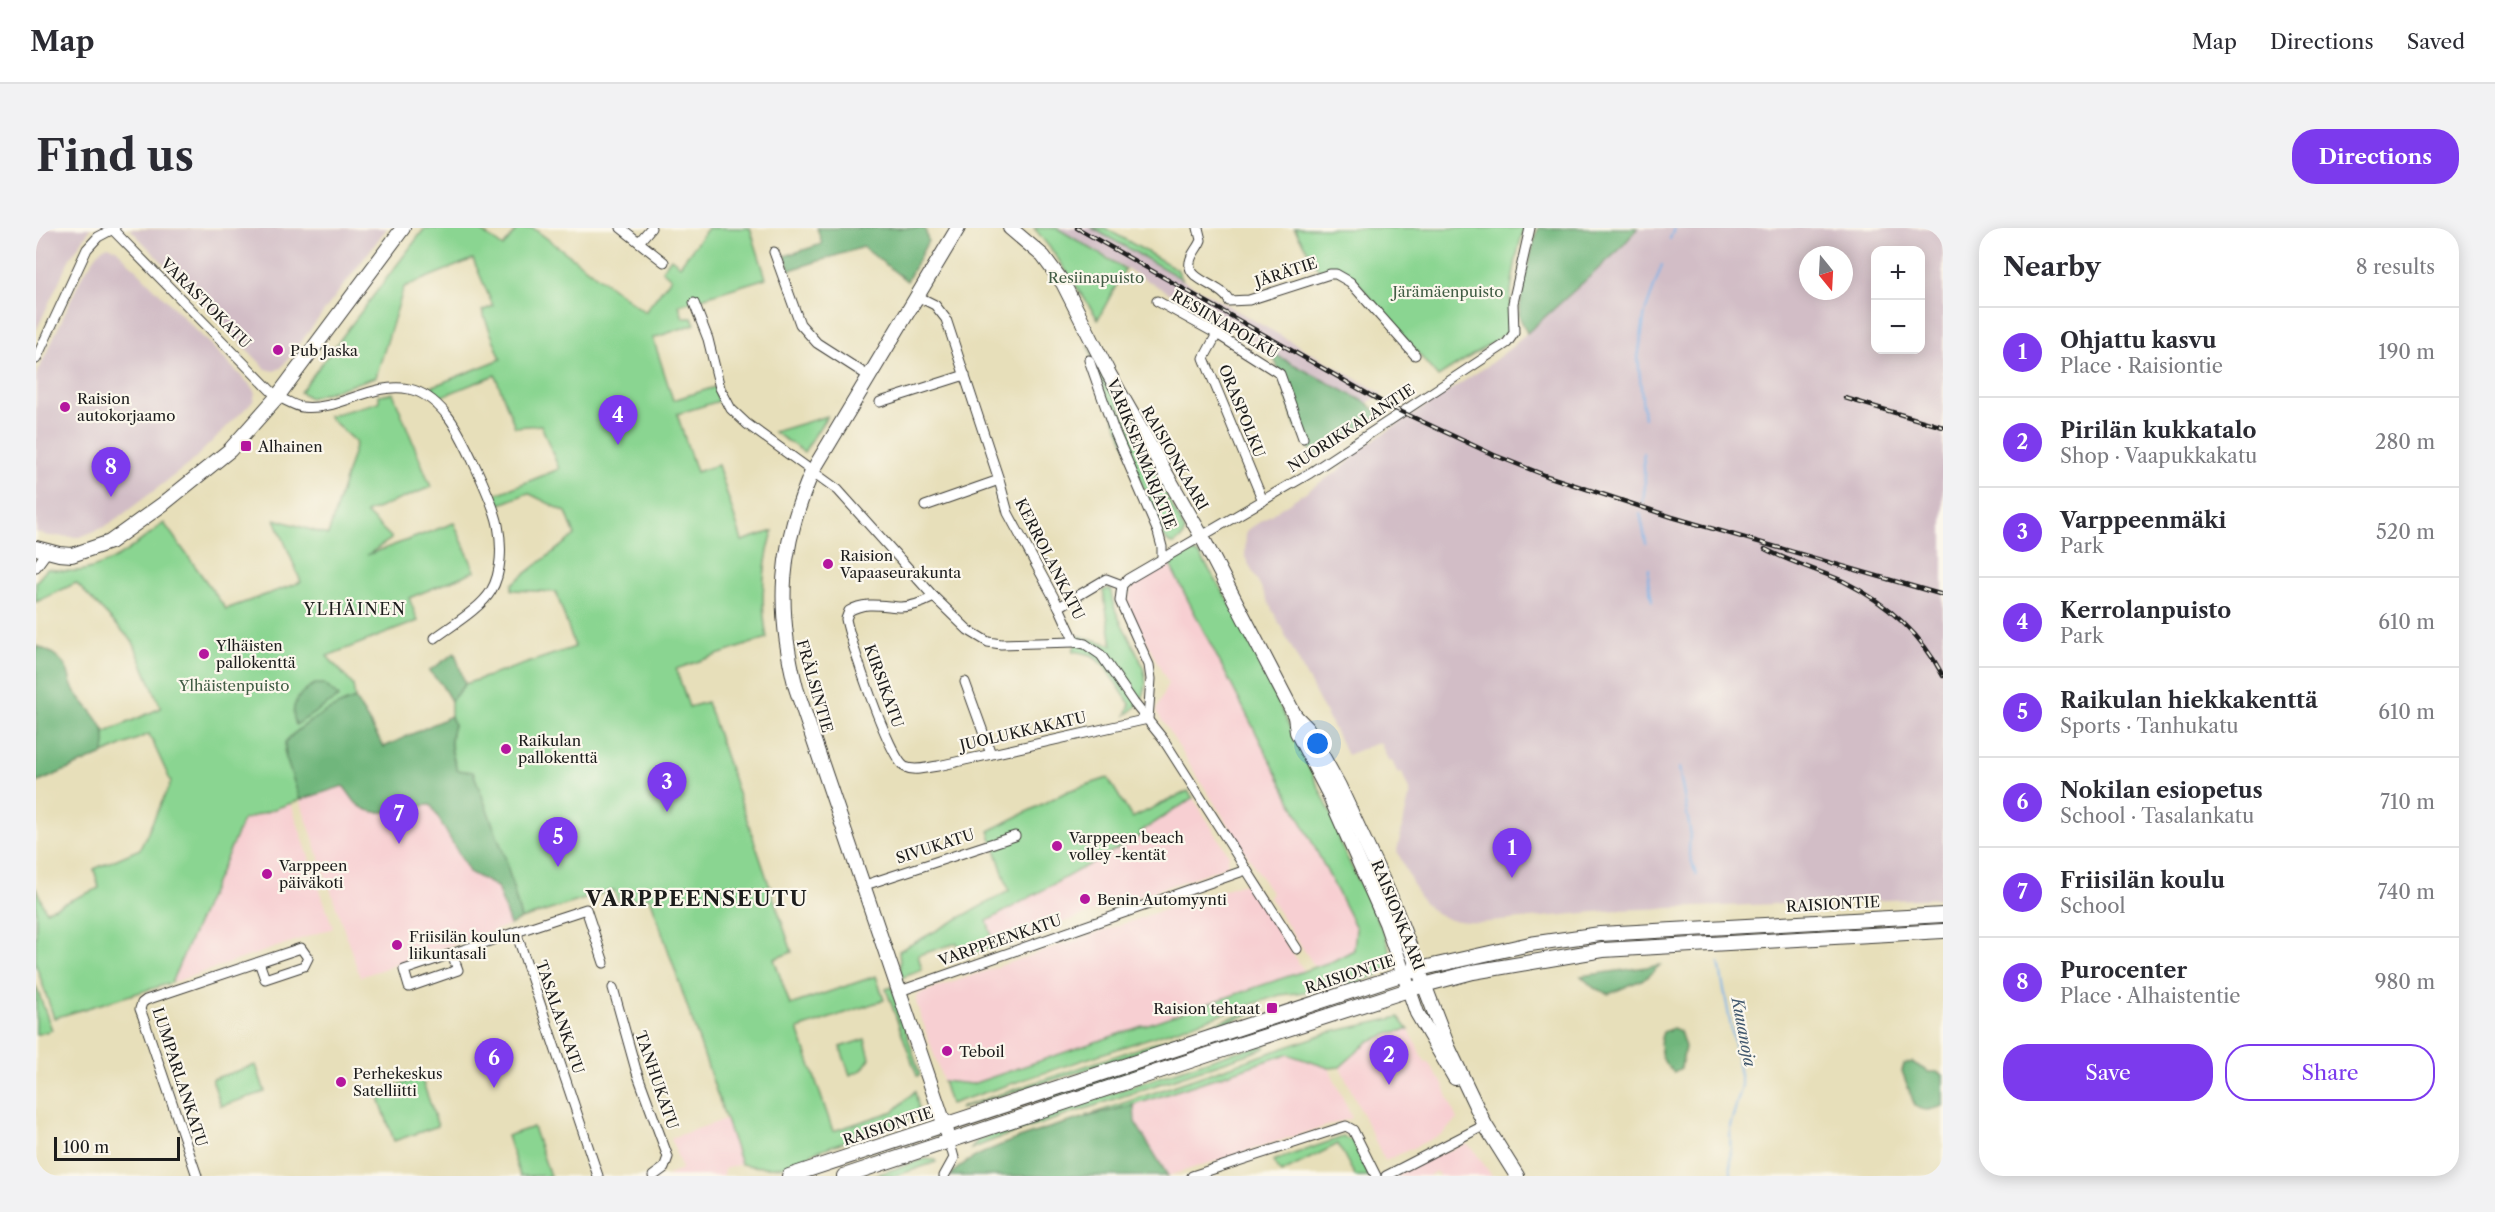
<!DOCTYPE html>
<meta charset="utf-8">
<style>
:root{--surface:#fff;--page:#f2f2f3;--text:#2b2b33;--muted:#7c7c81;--line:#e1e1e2;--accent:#7c3aed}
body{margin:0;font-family:"Libre Caslon Text",serif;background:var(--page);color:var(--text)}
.controls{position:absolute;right:18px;top:18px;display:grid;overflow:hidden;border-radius:12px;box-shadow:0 3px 15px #0003}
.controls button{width:54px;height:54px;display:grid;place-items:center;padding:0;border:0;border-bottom:2px solid var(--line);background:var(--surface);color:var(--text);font:30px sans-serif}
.compass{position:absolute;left:1763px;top:18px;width:54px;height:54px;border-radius:50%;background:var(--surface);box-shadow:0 3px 15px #0003;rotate:162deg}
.scale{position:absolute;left:18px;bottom:15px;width:126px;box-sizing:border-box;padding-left:6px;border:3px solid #1c1c1c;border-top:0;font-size:16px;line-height:21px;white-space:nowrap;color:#1c1c1c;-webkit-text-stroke:4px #fbf7ec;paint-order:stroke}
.you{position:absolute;left:1282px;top:516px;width:21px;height:21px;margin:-15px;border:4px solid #fff;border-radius:50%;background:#1a73e8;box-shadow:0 0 0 9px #1a73e833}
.badge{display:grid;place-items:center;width:39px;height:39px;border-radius:50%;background:var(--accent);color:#fff;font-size:20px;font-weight:700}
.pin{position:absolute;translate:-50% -50px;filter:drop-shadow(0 2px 3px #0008)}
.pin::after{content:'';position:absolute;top:32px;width:21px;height:18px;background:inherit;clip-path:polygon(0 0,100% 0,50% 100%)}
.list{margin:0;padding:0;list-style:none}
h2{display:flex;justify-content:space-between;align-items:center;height:78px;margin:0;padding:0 24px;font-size:26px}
h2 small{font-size:20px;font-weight:400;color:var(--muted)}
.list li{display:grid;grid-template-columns:39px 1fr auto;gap:18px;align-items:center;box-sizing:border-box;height:90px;padding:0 24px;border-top:2px solid var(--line)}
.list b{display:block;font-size:22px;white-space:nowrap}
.list p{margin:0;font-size:20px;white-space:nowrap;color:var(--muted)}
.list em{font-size:20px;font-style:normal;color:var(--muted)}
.actions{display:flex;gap:12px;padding:18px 24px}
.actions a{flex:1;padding:14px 0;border:2px solid var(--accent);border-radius:24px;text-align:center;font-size:21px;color:var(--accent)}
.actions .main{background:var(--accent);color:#fff}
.map{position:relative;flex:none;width:1907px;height:948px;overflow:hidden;border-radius:24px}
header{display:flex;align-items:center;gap:36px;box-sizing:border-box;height:84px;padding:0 30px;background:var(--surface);border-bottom:2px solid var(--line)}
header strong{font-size:28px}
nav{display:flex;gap:33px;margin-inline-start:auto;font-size:21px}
.intro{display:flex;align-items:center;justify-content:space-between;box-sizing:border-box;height:144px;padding:0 36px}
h1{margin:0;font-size:42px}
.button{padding:15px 27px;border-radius:24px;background:var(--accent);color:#fff;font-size:21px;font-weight:700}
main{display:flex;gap:36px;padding:0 36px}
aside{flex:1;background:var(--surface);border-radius:24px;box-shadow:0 3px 15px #0003}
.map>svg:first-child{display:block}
</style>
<header>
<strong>Map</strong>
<nav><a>Map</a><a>Directions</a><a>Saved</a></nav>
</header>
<div class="intro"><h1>Find us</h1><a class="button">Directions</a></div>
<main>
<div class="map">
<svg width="1907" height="948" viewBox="0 0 1907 948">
<rect width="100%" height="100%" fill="#fbf7ec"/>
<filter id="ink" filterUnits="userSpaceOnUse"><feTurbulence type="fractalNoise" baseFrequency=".0167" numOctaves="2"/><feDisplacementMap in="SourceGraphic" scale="12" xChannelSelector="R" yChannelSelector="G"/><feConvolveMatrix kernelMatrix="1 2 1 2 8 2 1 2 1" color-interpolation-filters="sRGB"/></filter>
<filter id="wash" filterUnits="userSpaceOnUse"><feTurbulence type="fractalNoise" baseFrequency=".008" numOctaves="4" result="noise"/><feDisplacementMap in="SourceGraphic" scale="24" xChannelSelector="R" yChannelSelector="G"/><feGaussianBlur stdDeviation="1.35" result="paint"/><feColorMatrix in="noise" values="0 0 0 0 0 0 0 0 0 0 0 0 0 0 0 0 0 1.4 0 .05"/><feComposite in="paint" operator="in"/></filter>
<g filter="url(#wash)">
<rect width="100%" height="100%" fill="#e7dfba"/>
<!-- built -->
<g fill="#f7cfd2">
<polygon points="1133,335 1321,700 1318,722 1297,733 1279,739 1233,669 1236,666 1120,483 1132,455 1091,376 1096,358"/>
<polygon points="414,521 474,697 324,749 264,572"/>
<polygon points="1157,570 1193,627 1191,638 959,718 950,693 1105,608 1104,604"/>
<polygon points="255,576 297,700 135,755 207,592"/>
<polygon points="1204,656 1209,656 1214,659 1268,743 936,856 907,853 880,774 881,768 885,765"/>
<polygon points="1373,802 1389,834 1391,833 1407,856 1421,892 1406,906 1349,933 1304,839 1333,813 1358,804"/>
<polygon points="1251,826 1293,840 1316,890 1132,948 1099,894 1098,877"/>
<polygon points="690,891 705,936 688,941 687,948 630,948 646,942 635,910"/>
<polygon points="1430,916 1437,921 1456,948 1403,948 1401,944 1392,948 1357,948 1403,926"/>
</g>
<!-- industrial -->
<g fill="#d2bdc6" fill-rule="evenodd">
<polygon points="0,0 55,0 33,32 0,103"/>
<polygon points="351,0 245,140 238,143 230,141 94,1"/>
<polygon points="1021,0 1056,0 1347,166 1331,175 1236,125"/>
<path d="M1602 0H1907V670L1581 682 1443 695 1414 692 1398 684 1388 675 1381 665 1361 623 1374 565 1366 545 1362 546 1356 533 1353 534 1344 514 1311 527 1209 329 1210 303 1306 240 1327 219 1451 138 1477 118 1582 23ZM1840 22H1884V122H1840ZM1772 27H1808V63H1772Z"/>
<polygon points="72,18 80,21 215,158 219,165 217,173 153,236 73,297 44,309 12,308 0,304 0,148 46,48 64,22"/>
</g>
<!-- green -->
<g fill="#8ad591" stroke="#537856" stroke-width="1.5">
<path d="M389 0H441L467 19 482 0H497L609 84 635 50 626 42 635 30 644 37 672 0H714L730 50 643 77 647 90H656L659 96 617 110 637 172 679 159 683 173 641 186 660 244 682 237 706 313 737 303C726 340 724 373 731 410L640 441 653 479 671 474 756 724 738 731 754 777 840 748 848 772 762 801 797 903 858 883 879 863 883 882 874 891 781 923C754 941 736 942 705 936L614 669 582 673 578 662 485 691 469 629 437 545 421 542C416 525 412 514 418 497L415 488V473L429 456 539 419 520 364 476 362V356L539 307 530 284 492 265 460 278 456 268 523 241 505 197 479 199 459 147 402 170 390 161 465 131 446 83 457 78 437 31 368 59 340 149 274 170 264 164Z"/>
<polygon points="998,0 1021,0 1089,41 1062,91 1018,25"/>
<polygon points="1056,0 1069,0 1141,41 1146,51"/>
<path d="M1258 0H1488C1478 33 1472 68 1474 103L1402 149 1316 48 1283 42Z"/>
<polygon points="1052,116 1149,303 1146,310 1138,316 1133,315 1127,308 1068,165"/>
<path d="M357 165 395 259 330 285 355 309V311L331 327 418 295 439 343 373 370 382 393 291 428 317 457 319 471 296 482 256 507 248 522 250 530 299 513 263 567 264 572 207 592 135 755 18 790 0 737V660L10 683 63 660 58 641 104 621 135 554 113 506 0 555V432L70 504 125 480 97 414 40 355 0 374V354L11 341C23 342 37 345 48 342 79 336 104 313 128 295L190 381 265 354 239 291 292 307 320 215 292 188 343 174V167Z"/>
<polygon points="791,188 768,224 738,204"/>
<polygon points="1153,322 1164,327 1196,378 1302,600 1303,613 1349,707 1355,726 1354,736 1342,747 1318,756 1301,754 1270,764 1244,767 914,876 907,853 936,856 1297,733 1318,722 1320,700 1133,335"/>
<path d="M1075 361C1075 404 1142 452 1090 487L1094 476 1069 439 1056 427 1037 423 1043 408 1076 417 1067 362Z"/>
<polygon points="1072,550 1096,590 1152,563 1157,570 1104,604 1106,607 951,693 959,718 927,729 921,715 882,727 886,742 865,750 863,723 973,663 953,603 1032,563"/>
<polygon points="0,758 16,802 0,807"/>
<polygon points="856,759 884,847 881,848 850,761"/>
<path d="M1224 780V782C1126 820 1025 849 924 881L925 879Z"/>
<polygon points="1363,789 1373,802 1358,804 1333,813 1304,839 1293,840 1251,826 1098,877 1050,888 1291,805"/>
<polygon points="1205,804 1205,808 1184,816 1009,875 1008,873 1026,864"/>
<polygon points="829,811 834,830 826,842 814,847 804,819"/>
<polygon points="1229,817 1229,820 1218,824 960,911 935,921 941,913 958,905 1192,826"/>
<polygon points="220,837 229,864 185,878 176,851"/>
<polygon points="385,849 402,898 358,913 341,864"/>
<polygon points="497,899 514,948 484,948 471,908"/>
<polygon points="1307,909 1317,913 1332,948 1319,948 1302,916 1245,945 1237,933"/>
<polygon points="889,931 899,932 900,934 859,948 837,948"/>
</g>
<!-- forest -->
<g fill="#6fb67b" stroke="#46694c" stroke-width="1.5">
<polygon points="781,0 889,0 892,13 871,53 827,19 754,42 749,28 786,16"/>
<polygon points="1502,0 1602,0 1582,23 1491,105 1483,88 1487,55"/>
<polygon points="1236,125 1331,175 1345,187 1278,228 1259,197 1246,151"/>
<path d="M0 418C14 423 26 429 32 444 34 449 34 456 38 462 52 483 77 497 67 526L0 555Z"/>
<polygon points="419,425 429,456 415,473 405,456 393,443"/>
<path d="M279 456H288L303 469 260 497C252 478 263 464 279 456Z"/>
<path d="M319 471 348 519 415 488 418 497C412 514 415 525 421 542L437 544 469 629 485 691 474 697 461 659 433 644 395 577C373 577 341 594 321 576 316 571 312 563 307 558L264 572 250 530 249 514C266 496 295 479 319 471Z"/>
<polygon points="1624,737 1610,750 1573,766 1558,760 1545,748"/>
<path d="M1637 800 1644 803 1649 819 1645 840 1638 844C1625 836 1621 818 1627 804Z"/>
<path d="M1876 834 1892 844H1901L1907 847V878C1897 881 1888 885 1879 878L1866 843 1868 836Z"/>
<path d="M1098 877 1099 894 1132 948H914C938 916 1057 887 1098 877Z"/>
</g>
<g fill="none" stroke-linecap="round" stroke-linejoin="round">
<!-- stream -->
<g stroke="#78b2e9" stroke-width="2">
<polyline points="1634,11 1638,0"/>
<polyline points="1608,190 1602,130 1609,84 1626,37"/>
<polyline points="1607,274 1609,257 1607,225"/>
<polyline points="1604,285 1610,315"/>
<polyline points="1613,341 1612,352 1616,373"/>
<polyline points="1643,540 1654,602 1653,624 1660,647"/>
<polyline points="1683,735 1706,858 1694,898 1695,948"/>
</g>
</g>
</g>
<g filter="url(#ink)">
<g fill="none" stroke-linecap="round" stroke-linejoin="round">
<defs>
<g id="street">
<polyline points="585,0 628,34"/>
<path d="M1162 0 1165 12C1162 20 1155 26 1154 34 1150 53 1187 57 1193 73L1213 72 1294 46H1300L1314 54 1379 127"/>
<path d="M77 2 241 169C249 171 260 179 266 179 301 184 337 153 373 161 388 164 400 174 410 186 424 201 458 276 462 297 466 317 466 345 455 363 445 380 415 398 399 410"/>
<polyline points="603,14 615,0"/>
<polyline points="738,24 764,96 781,115 834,149"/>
<polyline points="881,68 899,77 910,91 963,252 972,285 1023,379 1039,414 1049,416 1065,427 1098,475 1127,511 1261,721"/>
<polyline points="1121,73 1181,106 1244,146 1267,210"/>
<polyline points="658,75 672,111 684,160 695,181 711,196 802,262 898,369 932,402 952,414 965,416 1039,414"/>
<polyline points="1181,106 1168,130 1227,273"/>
<polyline points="0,131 51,21 62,9 79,0"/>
<polyline points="1053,132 1077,200 1122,304 1126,319 1126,331"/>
<polyline points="844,174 929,147"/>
<polyline points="889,278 963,252"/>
<polyline points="0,339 11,324"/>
<path d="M898 369C888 374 877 379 865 379 846 378 830 373 813 383L810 391C814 413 853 530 869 539 879 544 892 539 902 538L1112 491 1115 451 1113 437 1084 373 1086 357 1092 351 1274 245 1471 115 1478 105 1477 75 1494 0"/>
<polyline points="1023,379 1070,351 1086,357"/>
<polyline points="929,454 955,526"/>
<polyline points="829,657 979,608"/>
<polyline points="480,704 550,681 568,735"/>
<polyline points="416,726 422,742 373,759 368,742 480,704 562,948"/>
<polyline points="577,760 600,842 632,929 628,940 617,948"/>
<polyline points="864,763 1210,642"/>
<polyline points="161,948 107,789 104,781 106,775 110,772 265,720 272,730 268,738 229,751 223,734"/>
<polyline points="908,948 918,930 913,912"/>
<polyline points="1156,948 1310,898 1317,902 1340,948"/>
<polyline points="1350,948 1449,897"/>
</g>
<g id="secondary">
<polyline points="974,0 1007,28 1027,55 1073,146 1166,309 1259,488 1271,500 1303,558 1355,670 1412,819 1449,897 1481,948"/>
<polyline points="0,320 23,326 36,327 74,314 127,276 194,222 241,169 367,0"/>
<polyline points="1259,488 1261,504 1292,564 1350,695 1381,785 1419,850"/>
<path d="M911 904 760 460C740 380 743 320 776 244L922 0"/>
<polyline points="753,948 1383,741 1494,716 1564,706 1907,687"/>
<polyline points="808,948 1205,816 1388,757 1437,744 1567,722 1907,703"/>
</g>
</defs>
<!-- street casing -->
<use href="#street" stroke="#3a3934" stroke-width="11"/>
<!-- secondary casing -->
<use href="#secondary" stroke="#3a3934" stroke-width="16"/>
<!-- street -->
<use href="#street" stroke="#fff" stroke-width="9"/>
<!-- secondary -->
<use href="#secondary" stroke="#fff" stroke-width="14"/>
<defs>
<g id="rail">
<polyline points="1041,0 1353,178 1458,227 1511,248 1636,289 1907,367"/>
<polyline points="1809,170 1907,199"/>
<path d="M1729 321C1754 334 1781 342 1807 353 1849 374 1885 405 1907 448"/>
</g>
</defs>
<!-- rail casing -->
<use href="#rail" stroke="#1c1c1c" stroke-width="4.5"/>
<!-- rail -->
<use href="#rail" stroke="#fbf7ec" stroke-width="2" stroke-dasharray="7" stroke-linecap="butt"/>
</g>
</g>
<!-- markers -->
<g fill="#b5179e" stroke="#fbf7ec" stroke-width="2">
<circle cx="242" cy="122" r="6"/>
<circle cx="29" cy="179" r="6"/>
<rect x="204" y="212" width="12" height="12" rx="3"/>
<circle cx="792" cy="336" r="6"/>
<circle cx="168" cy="426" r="6"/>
<circle cx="470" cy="521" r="6"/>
<circle cx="1021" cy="618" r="6"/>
<circle cx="231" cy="646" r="6"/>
<circle cx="1049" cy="671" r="6"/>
<circle cx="361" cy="717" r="6"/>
<rect x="1230" y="774" width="12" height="12" rx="3"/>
<circle cx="911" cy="823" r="6"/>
<circle cx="305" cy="854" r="6"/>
</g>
<g text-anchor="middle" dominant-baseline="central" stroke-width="4.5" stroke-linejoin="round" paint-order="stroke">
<!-- street labels -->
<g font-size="15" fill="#1c1c1c" stroke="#fbf7ec">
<text transform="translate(1250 44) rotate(-18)">JÄRÄTIE</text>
<text transform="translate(170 75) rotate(45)">VARASTOKATU</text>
<text transform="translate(1189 96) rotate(30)">RESIINAPOLKU</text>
<text transform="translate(1206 183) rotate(68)">ORASPOLKU</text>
<text transform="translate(1315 200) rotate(-33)">NUORIKKALANTIE</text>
<text transform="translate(1106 226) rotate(68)">VARIKSENMARJATIE</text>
<text transform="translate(1139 230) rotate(60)">RAISIONKAARI</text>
<text transform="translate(1014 331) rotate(63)">KERROLANKATU</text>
<text transform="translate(779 458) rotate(74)">FRÄLSINTIE</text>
<text transform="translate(848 458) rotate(70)">KIRSIKATU</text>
<text transform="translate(987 503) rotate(-13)">JUOLUKKAKATU</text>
<text transform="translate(899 618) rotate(-18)">SIVUKATU</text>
<text transform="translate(1797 676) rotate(-3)">RAISIONTIE</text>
<text transform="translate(1362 687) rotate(68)">RAISIONKAARI</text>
<text transform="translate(964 712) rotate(-19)">VARPPEENKATU</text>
<text transform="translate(1314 746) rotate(-18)">RAISIONTIE</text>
<text transform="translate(524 789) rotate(71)">TASALANKATU</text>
<text transform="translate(144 849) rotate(72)">LUMPARLANKATU</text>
<text transform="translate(621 852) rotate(71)">TANHUKATU</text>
<text transform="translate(852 898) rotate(-18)">RAISIONTIE</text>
</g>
<!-- park labels -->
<g font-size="15" fill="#425d45" stroke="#fbf7ec">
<text x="1060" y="49">Resiinapuisto</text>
<text x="1412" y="63">Järämäenpuisto</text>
<text x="198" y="457">Ylhäistenpuisto</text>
</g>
<!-- poi labels -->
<g font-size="15" fill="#1c1c1c" stroke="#fbf7ec" text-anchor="start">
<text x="254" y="122">Pub Jaska</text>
<text x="41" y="170">Raision<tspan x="41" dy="17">autokorjaamo</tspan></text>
<text x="222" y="218">Alhainen</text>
<text x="804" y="327">Raision<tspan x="804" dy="17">Vapaaseurakunta</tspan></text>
<text x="180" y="417">Ylhäisten<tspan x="180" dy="17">pallokenttä</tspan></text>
<text x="482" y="512">Raikulan<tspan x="482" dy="17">pallokenttä</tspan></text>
<text x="1033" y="609">Varppeen beach<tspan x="1033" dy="17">volley -kentät</tspan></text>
<text x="243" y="637">Varppeen<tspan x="243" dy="17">päiväkoti</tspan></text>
<text x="1061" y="671">Benin Automyynti</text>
<text x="373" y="708">Friisilän koulun<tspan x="373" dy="17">liikuntasali</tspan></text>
<text x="1224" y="780" text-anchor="end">Raision tehtaat</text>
<text x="923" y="823">Teboil</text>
<text x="317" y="845">Perhekeskus<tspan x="317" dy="17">Satelliitti</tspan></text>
</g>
<!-- neighbourhood labels -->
<g font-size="16" letter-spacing="1.5" fill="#1c1c1c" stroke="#fbf7ec">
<text x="319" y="381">YLHÄINEN</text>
</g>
<!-- water labels -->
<g font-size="16" font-style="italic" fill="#41586e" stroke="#fbf7ec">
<text transform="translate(1708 804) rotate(79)">Kuuanoja</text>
</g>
<!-- district labels -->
<g font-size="21" font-weight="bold" letter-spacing="1.5" fill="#1c1c1c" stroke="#fbf7ec">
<text x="661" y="670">VARPPEENSEUTU</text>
</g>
</g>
</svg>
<div class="controls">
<button>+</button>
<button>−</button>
</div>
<svg class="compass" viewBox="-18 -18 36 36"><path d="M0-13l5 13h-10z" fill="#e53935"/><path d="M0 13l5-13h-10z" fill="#7c7c81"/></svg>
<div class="scale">100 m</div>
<div class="you"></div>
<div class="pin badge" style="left:1476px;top:650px">1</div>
<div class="pin badge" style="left:1353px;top:857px">2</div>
<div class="pin badge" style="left:631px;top:584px">3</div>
<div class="pin badge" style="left:582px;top:217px">4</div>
<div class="pin badge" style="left:522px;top:639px">5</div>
<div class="pin badge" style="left:458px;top:860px">6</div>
<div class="pin badge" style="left:363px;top:616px">7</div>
<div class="pin badge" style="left:75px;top:269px">8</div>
</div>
<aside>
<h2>Nearby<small>8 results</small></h2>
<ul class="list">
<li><span class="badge">1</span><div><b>Ohjattu kasvu</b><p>Place · Raisiontie</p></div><em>190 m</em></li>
<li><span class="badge">2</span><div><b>Pirilän kukkatalo</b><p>Shop · Vaapukkakatu</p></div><em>280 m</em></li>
<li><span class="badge">3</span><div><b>Varppeenmäki</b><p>Park</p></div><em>520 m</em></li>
<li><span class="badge">4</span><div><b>Kerrolanpuisto</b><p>Park</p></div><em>610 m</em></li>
<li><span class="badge">5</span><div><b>Raikulan hiekkakenttä</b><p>Sports · Tanhukatu</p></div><em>610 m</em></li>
<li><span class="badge">6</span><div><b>Nokilan esiopetus</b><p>School · Tasalankatu</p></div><em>710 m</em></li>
<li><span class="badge">7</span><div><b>Friisilän koulu</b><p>School</p></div><em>740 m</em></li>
<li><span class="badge">8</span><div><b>Purocenter</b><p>Place · Alhaistentie</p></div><em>980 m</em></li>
</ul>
<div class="actions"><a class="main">Save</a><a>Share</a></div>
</aside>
</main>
